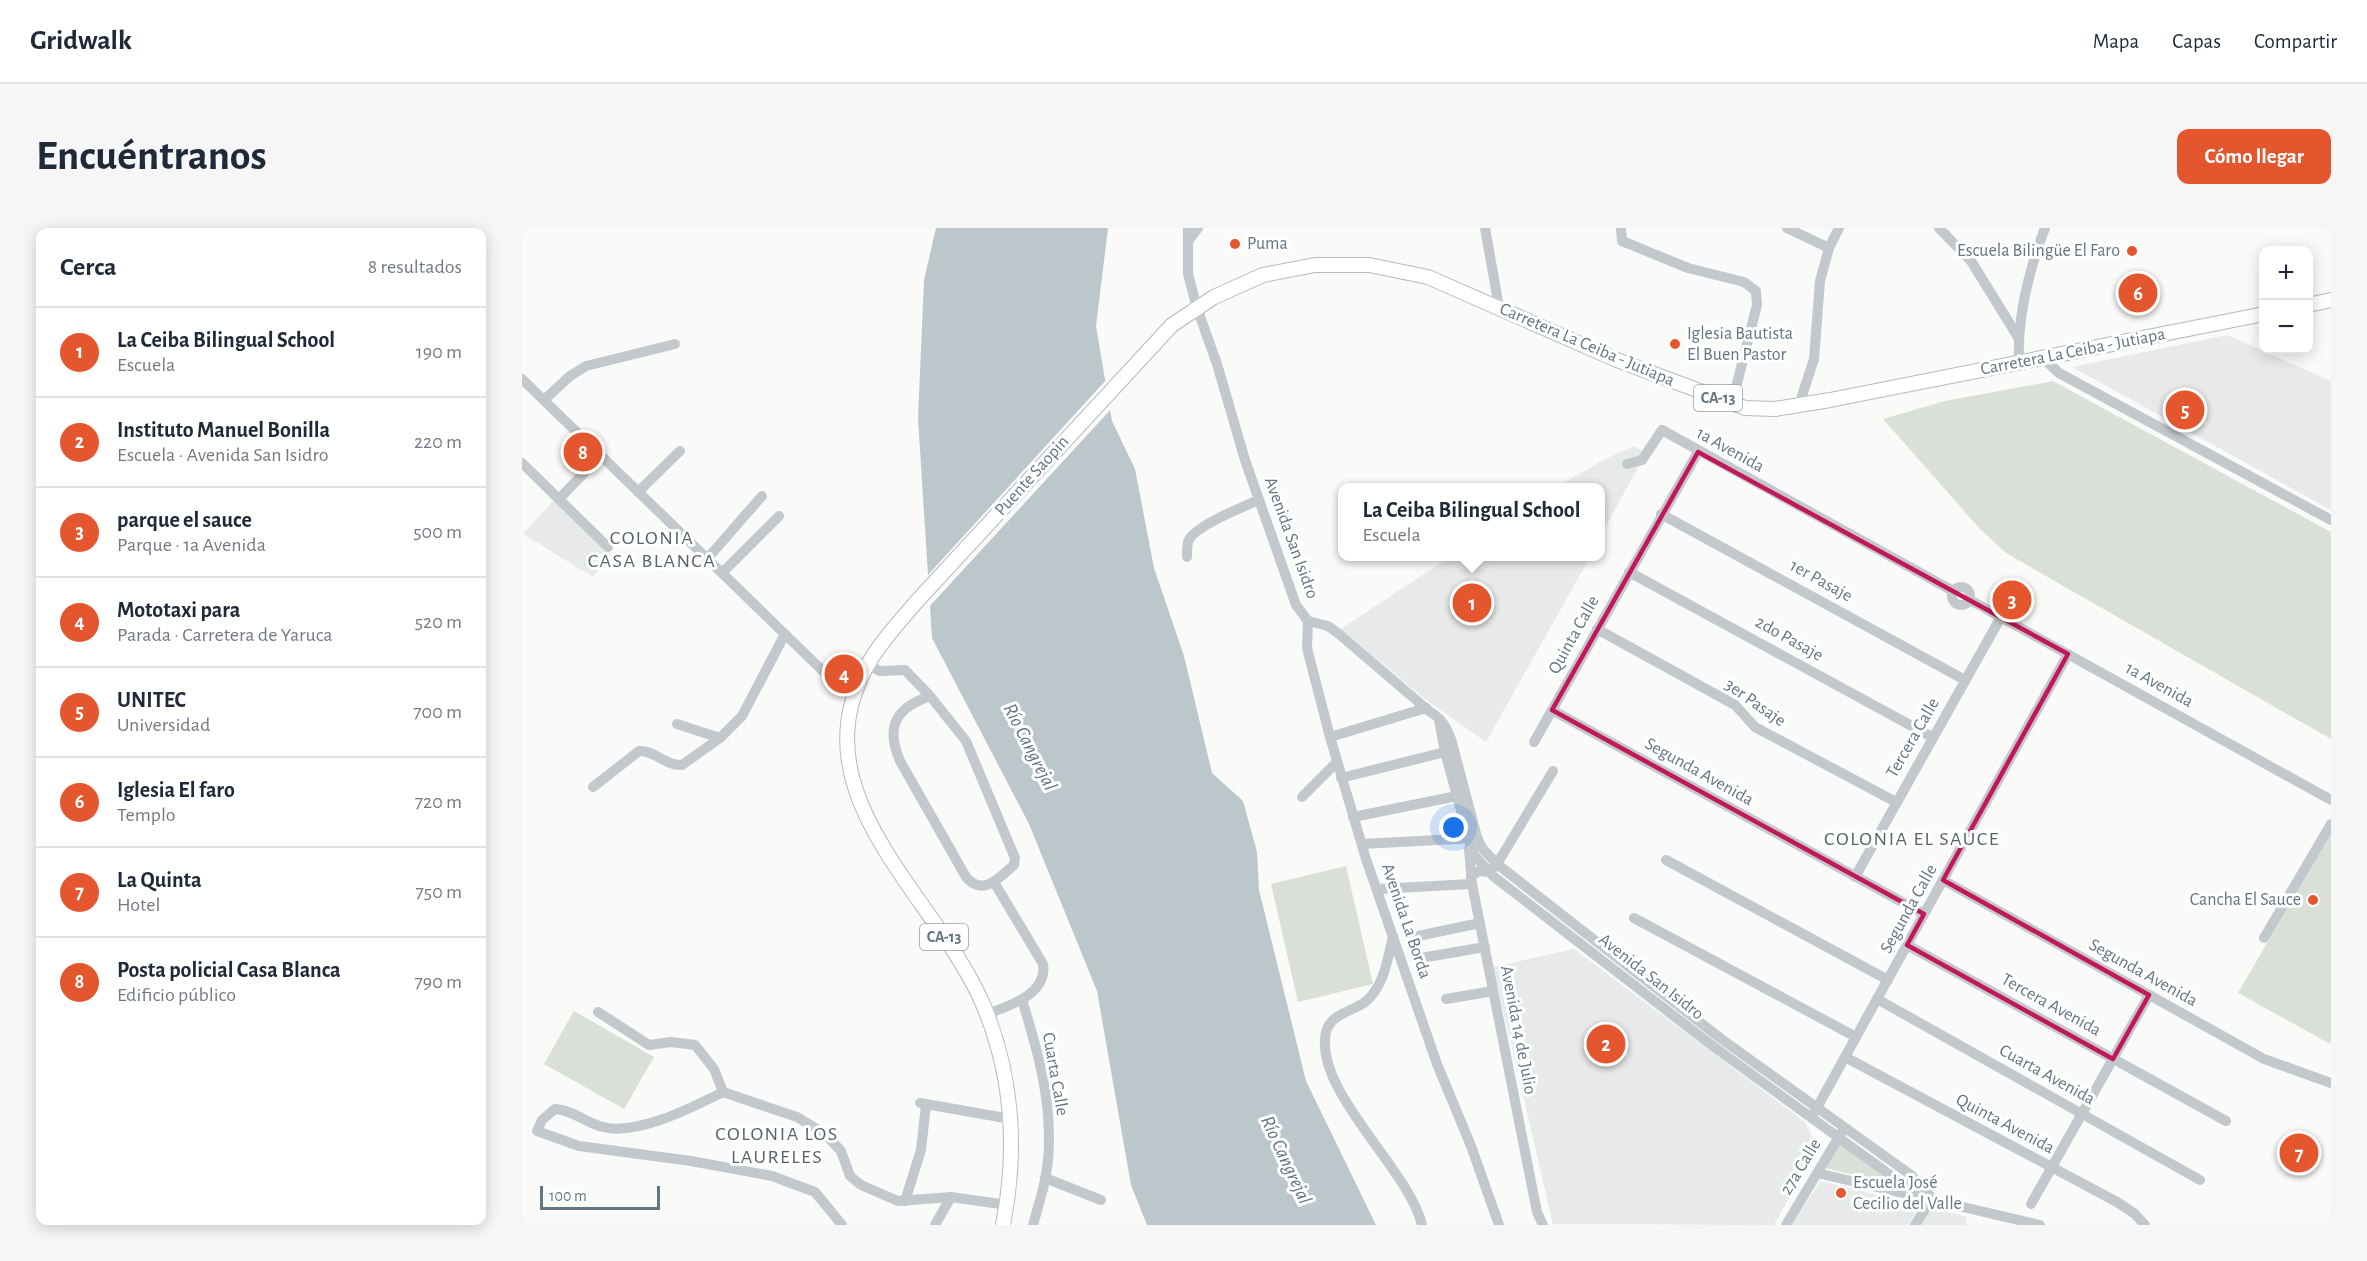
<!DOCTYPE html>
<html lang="es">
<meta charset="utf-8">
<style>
:root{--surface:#fff;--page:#f6f6f7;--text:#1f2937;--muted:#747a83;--line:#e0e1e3;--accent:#e4572e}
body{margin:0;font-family:"Alegreya Sans",sans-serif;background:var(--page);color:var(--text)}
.controls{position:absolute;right:18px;top:18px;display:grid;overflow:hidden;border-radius:12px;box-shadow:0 3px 15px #0003}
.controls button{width:54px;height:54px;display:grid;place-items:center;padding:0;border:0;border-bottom:2px solid var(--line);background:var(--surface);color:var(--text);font:30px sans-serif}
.scale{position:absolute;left:18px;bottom:15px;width:120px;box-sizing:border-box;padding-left:6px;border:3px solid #657683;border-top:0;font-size:16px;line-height:21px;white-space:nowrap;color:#657683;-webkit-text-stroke:4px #fff;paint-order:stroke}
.you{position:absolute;left:932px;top:600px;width:21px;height:21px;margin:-15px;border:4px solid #fff;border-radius:50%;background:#1a73e8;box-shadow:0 0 0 9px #1a73e833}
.badge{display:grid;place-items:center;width:39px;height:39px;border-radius:50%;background:var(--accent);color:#fff;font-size:20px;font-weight:700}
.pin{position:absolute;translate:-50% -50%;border:3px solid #fff;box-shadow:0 2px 6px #0006}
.popup{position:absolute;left:816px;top:255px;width:267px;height:78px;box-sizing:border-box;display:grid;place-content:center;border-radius:12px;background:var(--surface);filter:drop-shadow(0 2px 4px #0005);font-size:20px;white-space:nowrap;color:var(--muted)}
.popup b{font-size:22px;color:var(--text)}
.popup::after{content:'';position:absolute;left:50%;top:100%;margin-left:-12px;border:12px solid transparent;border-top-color:var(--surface)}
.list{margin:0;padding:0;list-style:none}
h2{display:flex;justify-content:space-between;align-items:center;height:78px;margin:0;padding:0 24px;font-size:26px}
h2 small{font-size:20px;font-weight:400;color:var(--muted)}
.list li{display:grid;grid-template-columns:39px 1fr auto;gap:18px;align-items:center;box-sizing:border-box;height:90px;padding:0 24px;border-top:2px solid var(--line)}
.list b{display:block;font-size:22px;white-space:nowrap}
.list p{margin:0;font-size:20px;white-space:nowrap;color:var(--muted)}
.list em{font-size:20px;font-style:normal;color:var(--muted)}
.map{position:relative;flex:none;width:1809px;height:997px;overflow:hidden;border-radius:12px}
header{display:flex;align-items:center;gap:36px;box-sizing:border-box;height:84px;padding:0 30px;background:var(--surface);border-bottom:2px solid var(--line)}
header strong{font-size:28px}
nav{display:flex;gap:33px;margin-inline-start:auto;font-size:21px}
.intro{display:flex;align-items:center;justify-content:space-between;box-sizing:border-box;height:144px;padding:0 36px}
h1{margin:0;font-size:42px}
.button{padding:15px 27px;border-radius:12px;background:var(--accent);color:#fff;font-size:21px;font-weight:700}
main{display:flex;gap:36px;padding:0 36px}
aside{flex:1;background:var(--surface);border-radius:12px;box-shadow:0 3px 15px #0003}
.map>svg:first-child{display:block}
</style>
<header>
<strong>Gridwalk</strong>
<nav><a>Mapa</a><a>Capas</a><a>Compartir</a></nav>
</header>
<div class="intro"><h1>Encuéntranos</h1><a class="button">Cómo llegar</a></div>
<main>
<aside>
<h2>Cerca<small>8 resultados</small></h2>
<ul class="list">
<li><span class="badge">1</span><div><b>La Ceiba Bilingual School</b><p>Escuela</p></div><em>190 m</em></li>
<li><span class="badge">2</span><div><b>Instituto Manuel Bonilla</b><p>Escuela · Avenida San Isidro</p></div><em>220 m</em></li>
<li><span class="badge">3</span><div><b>parque el sauce</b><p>Parque · 1a Avenida</p></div><em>500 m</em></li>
<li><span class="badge">4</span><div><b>Mototaxi para</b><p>Parada · Carretera de Yaruca</p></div><em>520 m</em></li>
<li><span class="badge">5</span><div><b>UNITEC</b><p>Universidad</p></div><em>700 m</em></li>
<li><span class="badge">6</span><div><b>Iglesia El faro</b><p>Templo</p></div><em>720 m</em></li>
<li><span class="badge">7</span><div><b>La Quinta</b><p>Hotel</p></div><em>750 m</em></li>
<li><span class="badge">8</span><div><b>Posta policial Casa Blanca</b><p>Edificio público</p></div><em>790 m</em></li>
</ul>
</aside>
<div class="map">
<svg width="1809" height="997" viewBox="0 0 1809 997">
<rect width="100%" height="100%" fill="#fafaf8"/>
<!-- built -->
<g fill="#e8e9e9">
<polygon points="1705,107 1809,153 1809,282 1550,139"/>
<polygon points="1113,218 1124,225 1079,307 1079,260 1033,260 1083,231"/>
<polygon points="32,272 90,327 71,349 1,306"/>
<polygon points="928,329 1068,329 964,514 903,471 819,401"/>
<polygon points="1052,721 1283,894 1291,911 1289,931 1252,997 1031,996 971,739"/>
<polygon points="1298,953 1398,977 1386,997 1270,997"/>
<polygon points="1407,980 1445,989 1444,997 1397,997"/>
</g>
<!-- green -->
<g fill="#dadfd7">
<polygon points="1531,153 1809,304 1809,511 1484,325 1458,301 1361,191 1423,173"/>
<polygon points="1809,605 1809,813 1808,816 1716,765"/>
<polygon points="824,638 851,756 776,774 749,656"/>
<polygon points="52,783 132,829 102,881 22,836"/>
<polygon points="1318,915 1381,959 1303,940"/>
</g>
<!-- water -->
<polygon fill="#bbc7cb" points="414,0 586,0 574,98 590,193 613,241 632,340 662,428 690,545 721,573 735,624 737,662 784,853 854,997 625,997 609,957 575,763 507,596 410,410 396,190 402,52"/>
<!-- pier -->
<polygon fill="#fafaf8" points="586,150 591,179 406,380 404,349"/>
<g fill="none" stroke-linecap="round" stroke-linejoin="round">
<defs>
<g id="major">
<polyline points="1786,77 1809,72"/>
<path d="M481 997C495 925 492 856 465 786 422 672 270 570 346 436 360 412 379 392 396 372L650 97 692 69 741 47 793 37H847L906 49 1095 132 1223 180 1253 181 1308 172 1742 86"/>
</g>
</defs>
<!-- major casing -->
<use href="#major" stroke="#b5babe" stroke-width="16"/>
<!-- minor -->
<g stroke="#c3c8cc" stroke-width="10">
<path d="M666 0V46L675 80 695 136 723 232 774 377 786 393 806 398 817 406 907 483C920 491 924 498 929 511L955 609 960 620 975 636 1198 810 1389 947 1410 970"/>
<polyline points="963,0 977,79"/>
<polyline points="1099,0 1100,13 1166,40 1222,54 1234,63 1235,77 1210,175"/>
<polyline points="1265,0 1307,20"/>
<polyline points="1417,0 1449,33 1496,109"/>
<polyline points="667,12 676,0"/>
<polyline points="1521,130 1537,145 1809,292"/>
<path d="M1497 135C1495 90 1507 42 1523 0"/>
<polyline points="0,151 304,446 334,462"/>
<polyline points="22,172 48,148 64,138 153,116"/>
<polyline points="1277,177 1292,131 1298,53 1307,20 1317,0"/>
<polyline points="0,235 86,319"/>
<polyline points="1105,236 1120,232 1140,202 1431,363"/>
<polyline points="116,264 158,223"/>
<polyline points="37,271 78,228"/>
<polyline points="1139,286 1443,452"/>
<path d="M665 329C665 325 665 319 666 314 671 298 721 279 737 272"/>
<polyline points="185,331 240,268"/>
<polyline points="1107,344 1410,509"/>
<polyline points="200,345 257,288"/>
<circle cx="1439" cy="368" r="9"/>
<polyline points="1448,372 1809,572"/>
<polyline points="786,393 785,420 808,509 844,631 915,836 949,918 977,997"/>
<polyline points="1075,401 1213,477 1233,499 1374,574"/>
<path d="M346 437 358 443 383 442 408 468 444 513 493 630 492 637C477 650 461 669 444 649L378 533C363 498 374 480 408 468"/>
<polyline points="1030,482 1402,686"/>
<polyline points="917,491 923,524 947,612 952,627 971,648 1192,819 1378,954 1404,967"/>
<polyline points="155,496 198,510"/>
<polyline points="808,509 904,480"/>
<polyline points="1012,514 1176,224"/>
<polyline points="819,550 923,524"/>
<path d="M71 559 117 523C133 522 143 538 160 537L198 510 220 488 263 406"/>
<polyline points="780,569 815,534"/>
<polyline points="831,589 935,568"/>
<polyline points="840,616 953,610"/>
<polyline points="947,621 950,656 1015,984 1021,997"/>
<polyline points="1144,632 1366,752"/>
<polyline points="949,648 957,643 968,644 975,636 1031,543"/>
<polyline points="1333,649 1479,389"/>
<polyline points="1421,652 1742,831 1809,855"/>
<polyline points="855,661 950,656"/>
<polyline points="1112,690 1334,809"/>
<path d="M871 708C866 730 862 759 843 774 830 784 809 785 804 804 791 862 887 941 900 997"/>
<polyline points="896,708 958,695"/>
<polyline points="1742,710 1809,596"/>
<polyline points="1385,717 1704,893"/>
<polyline points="899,730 963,719"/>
<polyline points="924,771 971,763"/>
<polyline points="1355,771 1678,952"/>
<path d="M500 772C518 829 535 892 523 952 520 967 515 982 511 997"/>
<polyline points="76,784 127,817 149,814 173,817 192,841 201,864 275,889 303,906 319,923 328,948 339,957 376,973 429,969 485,977"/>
<path d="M465 786C487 778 526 766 521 736L472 654"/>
<polyline points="1323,829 1595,974 1613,986 1623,997"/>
<path d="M201 864C171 879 115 908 81 899 64 895 51 882 33 881L20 892 15 903 57 918 169 933 250 948 293 964 320 997"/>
<polyline points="398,875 489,891"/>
<polyline points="1292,885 1546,426"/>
<polyline points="1295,945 1518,997"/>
<polyline points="523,950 579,972"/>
<polyline points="383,973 399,922 404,877"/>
<polyline points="1509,976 1627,767"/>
<polyline points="413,997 429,969"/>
<polyline points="1264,997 1321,902"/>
<polyline points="1393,997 1410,970"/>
</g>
<!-- major -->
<use href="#major" stroke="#fff" stroke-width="14"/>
</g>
<!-- marked area -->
<path fill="none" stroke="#c2185b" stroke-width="4.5" stroke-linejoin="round" d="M1176 224 1546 426 1421 652 1627 767 1591 831 1385 717 1402 686 1030 482Z"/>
<!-- markers -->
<g fill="#e4572e" stroke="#fff" stroke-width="2">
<circle cx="713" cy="16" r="6"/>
<circle cx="1610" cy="23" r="6"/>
<circle cx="1153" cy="116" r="6"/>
<circle cx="1791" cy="672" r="6"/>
<circle cx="1319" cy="965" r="6"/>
</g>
<g text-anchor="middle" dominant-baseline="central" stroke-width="6" stroke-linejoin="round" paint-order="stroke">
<!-- shield labels -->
<g fill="#fff" stroke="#939fa8" stroke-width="1.5">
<rect x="1172" y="157" width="48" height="26" rx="4.5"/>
<rect x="398" y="696" width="48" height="26" rx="4.5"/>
</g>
<g font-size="16" font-weight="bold" fill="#657683">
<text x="1196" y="170">CA-13</text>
<text x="422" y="709">CA-13</text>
</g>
<!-- poi labels -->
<g font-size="18" fill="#657683" stroke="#fff" text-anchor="start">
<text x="725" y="16">Puma</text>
<text x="1598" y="23" text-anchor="end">Escuela Bilingüe El Faro</text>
<text x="1165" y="106">Iglesia Bautista<tspan x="1165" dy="21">El Buen Pastor</tspan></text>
<text x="1779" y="672" text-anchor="end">Cancha El Sauce</text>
<text x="1331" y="955">Escuela José<tspan x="1331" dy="21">Cecilio del Valle</tspan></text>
</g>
<!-- street labels -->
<g font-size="18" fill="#657683" stroke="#fff">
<text transform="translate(1065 117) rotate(23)">Carretera La Ceiba - Jutiapa</text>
<text transform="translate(1551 124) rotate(-11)">Carretera La Ceiba - Jutiapa</text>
<text transform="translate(1208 222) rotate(29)">1a Avenida</text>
<text transform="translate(510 248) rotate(-48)">Puente Saopin</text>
<text transform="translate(769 310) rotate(70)">Avenida San Isidro</text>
<text transform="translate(1299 353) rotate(29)">1er Pasaje</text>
<text transform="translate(1052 407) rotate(-61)">Quinta Calle</text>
<text transform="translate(1267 411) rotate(29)">2do Pasaje</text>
<text transform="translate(1637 457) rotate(29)">1a Avenida</text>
<text transform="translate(1233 475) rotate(35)">3er Pasaje</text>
<text transform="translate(1391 510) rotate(-60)">Tercera Calle</text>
<text transform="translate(1177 544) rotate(29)">Segunda Avenida</text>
<text transform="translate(1387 681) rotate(-61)">Segunda Calle</text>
<text transform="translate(884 693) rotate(71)">Avenida La Borda</text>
<text transform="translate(1621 745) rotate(29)">Segunda Avenida</text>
<text transform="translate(1129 749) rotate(38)">Avenida San Isidro</text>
<text transform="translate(1529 777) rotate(29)">Tercera Avenida</text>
<text transform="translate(996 802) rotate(79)">Avenida 14 de Julio</text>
<text transform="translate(533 846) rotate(80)">Cuarta Calle</text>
<text transform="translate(1525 847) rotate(29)">Cuarta Avenida</text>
<text transform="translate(1483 896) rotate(28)">Quinta Avenida</text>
<text transform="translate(1279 939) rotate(-59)">27a Calle</text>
</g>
<!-- neighbourhood labels -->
<g font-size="20" letter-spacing="1.5" fill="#57646e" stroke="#fff">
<text x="130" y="310">COLONIA<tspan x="130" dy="23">CASA BLANCA</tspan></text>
<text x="1390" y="611">COLONIA EL SAUCE</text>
<text x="255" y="906">COLONIA LOS<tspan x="255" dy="23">LAURELES</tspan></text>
</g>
<!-- water labels -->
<g font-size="20" font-style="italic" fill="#60757c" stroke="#fff">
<text transform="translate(508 519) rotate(63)">Río Cangrejal</text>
<text transform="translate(764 932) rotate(65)">Río Cangrejal</text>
</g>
</g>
</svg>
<div class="controls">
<button>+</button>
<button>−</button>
</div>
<div class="scale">100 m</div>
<div class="you"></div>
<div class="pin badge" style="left:950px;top:375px">1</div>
<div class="popup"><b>La Ceiba Bilingual School</b>Escuela</div>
<div class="pin badge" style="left:1084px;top:816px">2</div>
<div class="pin badge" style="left:1490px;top:372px">3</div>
<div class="pin badge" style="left:322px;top:446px">4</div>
<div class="pin badge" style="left:1663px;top:182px">5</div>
<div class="pin badge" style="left:1616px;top:65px">6</div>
<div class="pin badge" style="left:1777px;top:925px">7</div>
<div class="pin badge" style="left:61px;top:224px">8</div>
</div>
</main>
